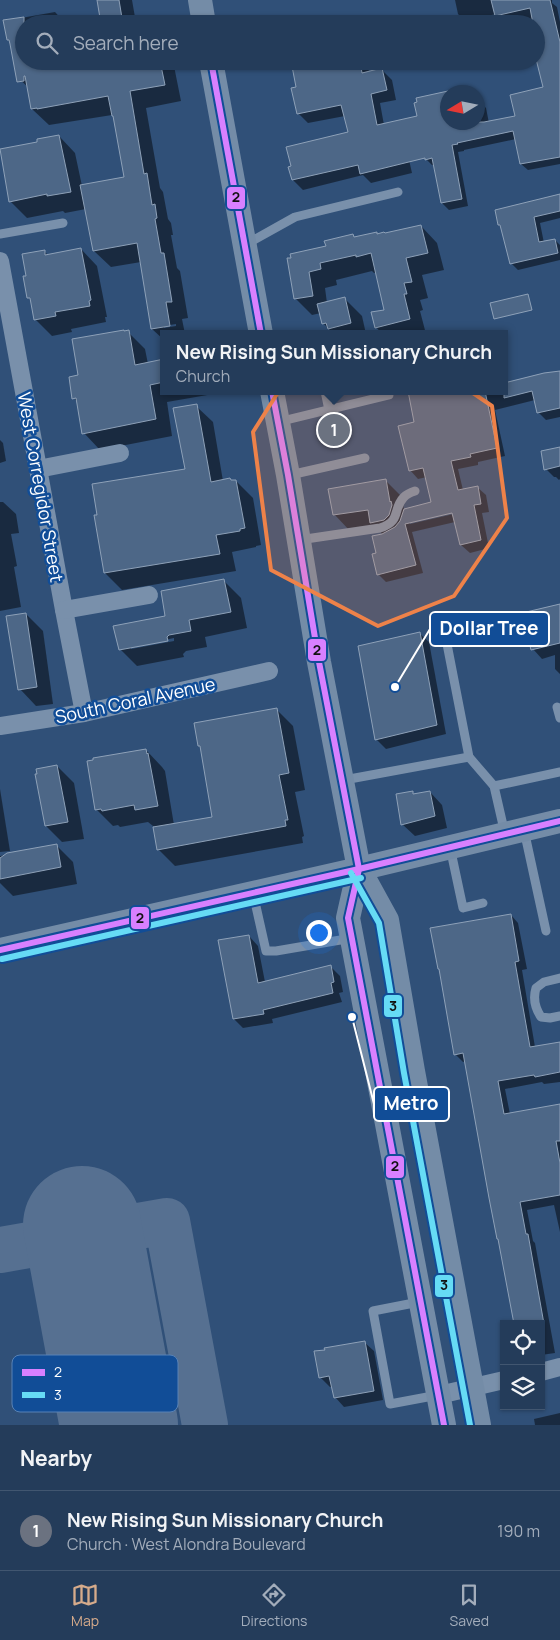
<!DOCTYPE html>
<meta charset="utf-8">
<style>
:root{--surface:#243c5a;--page:#2c4360;--text:#f1f3f6;--muted:#a3adbb;--line:#415670;--accent:#d6ab8b}
body{margin:0;font-family:Manrope,sans-serif;background:var(--page);color:var(--text)}
.controls{position:absolute;right:15px;bottom:15px;display:grid;overflow:hidden;border-radius:0px;box-shadow:0 1px 4px #0004}
.controls button{width:45px;height:45px;display:grid;place-items:center;padding:0;border:0;border-bottom:1px solid var(--line);background:var(--surface);color:var(--text);font:25px sans-serif}
.compass{position:absolute;left:440px;top:85px;width:45px;height:45px;border-radius:50%;background:var(--surface);box-shadow:0 1px 4px #0004;rotate:260deg}
.you{position:absolute;left:318px;top:932px;width:18px;height:18px;margin:-12px;border:4px solid #fff;border-radius:50%;background:#1a73e8;box-shadow:0 0 0 8px #1a73e833}
.badge{display:grid;place-items:center;width:32px;height:32px;border-radius:50%;background:var(--accent);color:#fff;font-size:16px;font-weight:700}
.pin{position:absolute;translate:-50% -50%;border:2px solid #fff;box-shadow:0 1px 5px #0006}
.popup{position:absolute;left:160px;top:330px;width:348px;height:65px;box-sizing:border-box;display:grid;place-content:center;border-radius:0px;background:var(--surface);filter:drop-shadow(0 1px 4px #0005);font-size:16px;white-space:nowrap;color:var(--muted)}
.popup b{font-size:19px;color:var(--text)}
.popup::after{content:'';position:absolute;left:50%;top:100%;margin-left:-10px;border:10px solid transparent;border-top-color:var(--surface)}
.list{margin:0;padding:0;list-style:none}
h2{display:flex;justify-content:space-between;align-items:center;height:65px;margin:0;padding:0 20px;font-size:21px}
h2 small{font-size:16px;font-weight:400;color:var(--muted)}
.list li{display:grid;grid-template-columns:32px 1fr auto;gap:15px;align-items:center;box-sizing:border-box;height:80px;padding:0 20px;border-top:1px solid var(--line)}
.list b{display:block;font-size:19px;white-space:nowrap}
.list p{margin:0;font-size:16px;white-space:nowrap;color:var(--muted)}
.list em{font-size:16px;font-style:normal;color:var(--muted)}
.icon{flex:none;width:28px;height:28px;fill:none;stroke:currentColor;stroke-width:2;stroke-linecap:round;stroke-linejoin:round}
.map{position:relative;flex:none;width:560px;height:1425px;overflow:hidden}
.search{position:absolute;background:var(--surface);box-shadow:0 1px 4px #0004;left:15px;right:15px;top:15px;height:55px;display:flex;align-items:center;gap:12px;box-sizing:border-box;padding:0 18px;border-radius:28px;color:var(--muted);font-size:19px}
.sheet{height:145px;background:var(--surface)}
nav{display:flex;justify-content:space-around;align-items:center;box-sizing:border-box;height:70px;border-top:1px solid var(--line);background:var(--surface);font-size:14px;color:var(--muted)}
nav a{display:grid;justify-items:center;gap:2px}
nav .on{color:var(--accent)}
.map>svg:first-child{display:block}
</style>
<div class="map">
<svg width="560" height="1425" viewBox="0 0 560 1425">
<rect width="100%" height="100%" fill="#305078"/>
<!-- shadow -->
<g fill="#0007" fill-rule="evenodd">
<polygon points="97,0 132,0 136,23 152,20 156,24 102,24"/>
<polygon points="455,0 552,0 552,3 557,7 560,22 560,164 528,170 521,164 516,139 464,150 464,151 458,152 468,206 449,210 442,203 435,165 432,165 425,158 448,122 478,122 478,102 479,101 486,108 489,123 516,116 544,88 538,60 536,61 536,24 498,24 496,14 465,21 458,14"/>
<path d="M55 12 66 24H24V61H173L181 101 146 108 160 188 163 192 168 219 171 223 173 235H171L177 268 180 271 188 318 182 319 185 334H164V340L152 329 141 262 111 267 94 251 86 209 65 213 63 211 27 218 10 201 59 136 75 153 82 186 126 178 115 118 112 115 49 125 32 109 29 88 17 77 11 43 8 40 4 21ZM176 324V326L164 328V326Z"/>
<polygon points="292,61 367,61 369,72 382,70 392,80 396,100 380,103 384,125 403,133 412,173 371,183 363,175 303,190 293,180 349,133 345,116 308,123 298,113 298,88"/>
<polygon points="492,61 534,61 499,70"/>
<polygon points="560,196 560,218 540,223 544,243 555,240 560,245 560,260 518,270 511,263 502,228 499,225"/>
<polygon points="421,226 437,243 444,270 422,275 428,298 420,300 423,310 420,311 426,334 382,334 376,327 386,310 377,272 374,273 372,271 336,280 337,285 325,288 327,303 345,299 362,316 366,334 334,334 323,323 321,313 312,315 295,298 288,260 355,238 376,233 378,235"/>
<polygon points="81,249 97,266 107,317 105,317 106,322 71,329 72,332 52,336 35,319 32,301 29,298 28,277 44,251 48,255"/>
<polygon points="128,332 145,349 148,364 164,361 164,391 220,391 219,393 167,402 172,436 100,450 84,433 78,403 74,398 80,376"/>
<path d="M560 372V417L546 420 538 412 535 400 495 410 505 456 478 462V465L458 469 463 490 477 487 486 495 489 512 482 513 489 548 470 553 461 545 455 522 412 532 423 573 386 582 378 574V553L383 535 376 527 350 531 334 514 386 481 402 497 404 510 433 503 427 477 418 479 410 470 416 423 474 391H504V384ZM457 510 458 513 410 524V521Z"/>
<polygon points="196,406 213,422 223,481 236,481 253,498 261,545 256,546 256,547 232,552 236,571 122,590 105,573 186,470"/>
<polygon points="0,440 3,443 6,461 0,463"/>
<polygon points="560,448 560,479 559,480 556,477 554,477 546,469"/>
<polygon points="0,502 3,502 16,514 19,533 11,534 17,566 14,567 21,607 0,611"/>
<path d="M224 581 241 598 247 628 205 637 207 647 186 651 183 654 184 657 137 666 121 650 167 617ZM174 638V641L131 649V647Z"/>
<polygon points="560,605 560,674 555,669 555,655 542,659 533,649"/>
<polygon points="26,614 43,631 53,704 36,706 20,689"/>
<polygon points="419,633 429,642 446,734 386,749 376,739"/>
<polygon points="276,709 293,726 305,790 295,792 304,836 302,837 303,843 175,866 158,849 154,826 153,826 148,822 120,827 118,825 113,826 96,809 146,750 162,767 165,771 174,825 214,818 201,747 199,746"/>
<polygon points="57,766 74,783 84,839 62,842 46,826"/>
<polygon points="0,789 10,851 0,852"/>
<polygon points="412,792 415,795 430,792 442,805 447,828 415,836 402,824"/>
<polygon points="57,846 73,862 77,884 13,896 0,883 0,856"/>
<polygon points="511,915 518,923 527,969 522,970 535,1047 560,1043 560,1082 544,1084 542,1082 505,1089 510,1114 560,1105 560,1232 554,1205 527,1210 533,1241 535,1243 555,1353 541,1355 541,1324 466,1061 463,1062 455,1054"/>
<polygon points="249,936 258,946 265,982 330,966 340,976 343,992 339,993 342,1002 272,1019 273,1023 243,1028 234,1019"/>
<polygon points="364,1342 374,1351 383,1400 344,1407 335,1397 333,1386 330,1387 320,1377"/>
<polygon points="560,1413 560,1425 535,1425 534,1419"/>
</g>
<g fill="none" stroke-linecap="round" stroke-linejoin="round">
<!-- taxiway -->
<polyline stroke="#567091" stroke-width="46" points="0,1250 167,1221 205,1425"/>
<!-- runway -->
<polyline stroke="#567091" stroke-width="118" points="82,1225 119,1425"/>
</g>
<!-- building -->
<g fill="#4d6787" stroke="#8ea1b8">
<polygon points="97,0 119,0 123,24 101,24"/>
<polygon points="491,0 550,0 560,42 560,157 520,164 513,131 457,143 458,144 452,145 462,199 441,203 432,158 425,160 425,158 360,174 358,165 292,180 288,167 291,166 286,147 348,132 341,105 297,114 291,88 296,87 291,61 360,61 362,73 382,68 387,90 371,94 377,125 417,116 414,103 417,102 416,98 448,91 448,122 484,122 515,116 510,95 543,87 536,59 536,24 533,24 530,8 495,16"/>
<polygon points="24,17 24,61 160,61 165,85 130,91 144,174 147,173 152,205 155,204 157,218 155,219 161,253 164,253 172,302 166,302 170,326 151,329 137,243 93,251 80,185 124,177 113,116 112,116 108,96 37,109 37,108 31,109 25,76 24,76 24,81 17,82 10,44 9,40 7,40 3,20"/>
<polygon points="59,135 71,192 47,196 47,194 9,202 0,149 37,142 37,139"/>
<polygon points="560,194 560,211 534,217 539,242 555,239 558,253 510,264 500,225 498,225 495,210"/>
<polygon points="421,225 428,253 406,258 412,282 404,283 407,294 404,294 410,319 375,328 371,312 384,310 371,253 356,257 356,255 320,263 321,269 309,272 313,296 294,299 287,258 291,258 290,254 326,246 324,241 353,234 354,237 377,232 377,234 384,232 385,233"/>
<polygon points="81,248 91,300 89,301 90,306 55,312 56,316 34,320 30,298 27,298 23,276 26,276 22,254 45,250 45,255"/>
<polygon points="528,294 532,310 494,319 490,303"/>
<polygon points="345,297 351,323 328,329 326,323 322,324 317,304"/>
<polygon points="124,330 124,331 129,330 135,365 164,359 164,382 150,385 156,419 82,434 76,398 72,399 69,377 78,375 72,339"/>
<polygon points="560,371 560,408 537,413 532,391 504,398 504,383 544,373"/>
<polygon points="408,391 485,391 497,448 470,454 471,457 451,461 458,490 478,486 481,504 474,505 481,540 460,545 452,513 405,524 416,565 377,575 372,554 376,553 372,536 382,534 395,527 400,521 404,509 431,502 423,468 409,471 398,426 414,422"/>
<polygon points="197,404 211,482 230,478 231,480 236,480 245,528 240,529 240,531 216,535 220,554 104,573 94,515 97,515 92,484 185,469 173,408"/>
<polygon points="560,447 560,466 544,470 541,451"/>
<polygon points="386,479 390,502 391,501 392,505 389,515 384,520 370,523 368,510 333,515 328,489"/>
<polygon points="224,579 231,612 189,620 191,631 169,635 167,637 168,641 119,650 113,626 165,616 161,591"/>
<polygon points="560,604 560,643 531,650 522,613"/>
<polygon points="26,613 37,687 18,690 6,616"/>
<polygon points="420,632 437,725 375,740 358,646"/>
<polygon points="277,708 289,773 279,775 288,820 285,820 286,826 157,850 153,827 212,817 200,746 198,746 194,723"/>
<polygon points="146,749 147,754 148,753 158,806 135,810 134,805 102,811 101,809 95,810 87,761 93,760 93,758"/>
<polygon points="57,765 68,822 45,826 35,774 37,774 36,769"/>
<polygon points="413,791 413,794 430,791 435,816 401,825 396,794"/>
<polygon points="57,844 61,867 0,879 0,858 7,853"/>
<polygon points="511,914 519,961 515,962 530,1047 560,1042 560,1072 535,1077 534,1075 498,1081 504,1114 560,1104 560,1141 556,1141 560,1163 560,1195 520,1202 526,1234 528,1234 544,1324 514,1324 498,1239 497,1239 489,1198 463,1053 454,1055 439,969 438,969 430,928"/>
<polygon points="249,935 258,983 331,965 334,982 331,983 333,993 263,1010 264,1014 233,1019 218,940"/>
<polygon points="365,1341 374,1391 334,1398 329,1376 319,1378 314,1351 325,1350 324,1348"/>
</g>
<g fill="none" stroke-linecap="round" stroke-linejoin="round">
<!-- service -->
<g stroke="#7990ab" stroke-width="9">
<polyline points="0,234 63,223"/>
<polyline points="245,245 295,217 398,192"/>
<polyline points="325,391 329,410"/>
<polyline points="278,422 389,395 389,391"/>
<polyline points="290,475 365,458"/>
<path d="M299 540 380 528C402 521 392 509 404 497 407 494 412 492 415 491"/>
<polyline points="447,644 469,757 494,786 505,834"/>
<polyline points="557,707 560,718"/>
<polyline points="344,780 469,757"/>
<polyline points="494,786 560,772"/>
<polyline points="524,830 546,931"/>
<polyline points="450,847 463,908 483,903"/>
<polyline points="253,893 266,951 276,951 352,938"/>
<path d="M560 978 544 982 536 988C533 998 535 1008 541 1017L550 1018 560 1016"/>
<polyline points="419,1302 373,1311 390,1404 438,1395"/>
</g>
<!-- minor -->
<g stroke="#7990ab" stroke-width="18">
<polyline points="0,261 64,610 84,713"/>
<polyline points="38,469 120,453"/>
<polyline points="64,610 149,595"/>
<polyline points="0,726 84,713 269,671"/>
<polyline points="541,1372 560,1367"/>
<polyline points="439,1395 504,1380"/>
</g>
<!-- secondary -->
<g stroke="#748ca7" stroke-width="24">
<polyline points="200,0 204,24"/>
<polyline points="211,61 261,334"/>
<polyline points="272,391 288,475 319,662 359,869 387,920 413,1071 479,1425"/>
<polyline points="359,869 348,918 444,1425"/>
<polyline points="0,950 359,869 560,821"/>
</g>
<defs>
<g id="bus-1">
<polyline points="211,61 261,334"/>
<polyline points="272,391 288,475 319,662 359,869 348,918 444,1425"/>
<polyline points="0,950 359,869 560,821"/>
</g>
<g id="bus-2">
<polyline points="351,873 379,923 404,1073 470,1425"/>
<polyline points="2,959 361,878"/>
</g>
</defs>
<!-- bus-1 casing -->
<use href="#bus-1" stroke="#114d97" stroke-width="10"/>
<!-- bus-2 casing -->
<use href="#bus-2" stroke="#114d97" stroke-width="10"/>
<!-- bus-1 -->
<use href="#bus-1" stroke="#d880ff" stroke-width="6"/>
<!-- bus-2 -->
<use href="#bus-2" stroke="#66dbf5" stroke-width="6"/>
</g>
<!-- marked area -->
<path fill="#ee8249" fill-opacity="0.2" stroke="#ee8249" stroke-width="4" stroke-linejoin="round" d="M389 336 492 406 507 518 454 596 378 626 271 570 253 432 301 356Z"/>
<g text-anchor="middle" dominant-baseline="central" stroke-width="5" stroke-linejoin="round" paint-order="stroke">
<!-- street labels -->
<g font-size="18" fill="#fff" stroke="#114d97">
<text transform="translate(41 487) rotate(80)">West Corregidor Street</text>
<text transform="translate(135 700) rotate(-12)">South Coral Avenue</text>
</g>
</g>
<!-- legend -->
<rect x="12" y="1355" width="166" height="57" rx="8" fill="#114d97" stroke="#5882b6" stroke-width="1"/>
<rect x="22" y="1369" width="23" height="7" fill="#d880ff"/>
<rect x="22" y="1392" width="23" height="6" fill="#66dbf5"/>
<g font-size="14" fill="#fff">
<text x="54" y="1377">2</text>
<text x="54" y="1400">3</text>
</g>
<!-- callouts -->
<path fill="none" stroke="#fff" stroke-width="2" d="M395 687L430 629M352 1017L374 1104"/>
<g fill="#fff" stroke="#114d97" stroke-width="2">
<circle cx="395" cy="687" r="5"/>
<circle cx="352" cy="1017" r="5"/>
</g>
<g fill="#114d97" stroke="#fff" stroke-width="2">
<rect x="430" y="612" width="119" height="34" rx="5"/>
<rect x="374" y="1087" width="75" height="34" rx="5"/>
</g>
<g font-size="19" text-anchor="middle" font-weight="bold" fill="#fff">
<text x="489" y="635">Dollar Tree</text>
<text x="411" y="1110">Metro</text>
</g>
<g stroke="#114d97" stroke-width="2">
<rect x="226" y="186" width="20" height="24" rx="5" fill="#d880ff"/>
<rect x="307" y="638" width="20" height="24" rx="5" fill="#d880ff"/>
<rect x="130" y="906" width="20" height="24" rx="5" fill="#d880ff"/>
<rect x="383" y="994" width="20" height="24" rx="5" fill="#66dbf5"/>
<rect x="385" y="1155" width="20" height="24" rx="5" fill="#d880ff"/>
<rect x="434" y="1274" width="20" height="24" rx="5" fill="#66dbf5"/>
</g>
<g font-size="14" text-anchor="middle" font-weight="bold" fill="#111">
<text x="236" y="202">2</text>
<text x="317" y="655">2</text>
<text x="140" y="923">2</text>
<text x="393" y="1011">3</text>
<text x="395" y="1171">2</text>
<text x="444" y="1290">3</text>
</g>
</svg>
<div class="controls">
<button><svg class="icon" aria-label="locate" viewBox="0 0 24 24"><circle cx="12" cy="12" r="6"/><path d="M12 2v4M12 18v4M2 12h4M18 12h4"/></svg></button>
<button><svg class="icon" aria-label="layers" viewBox="0 0 24 24"><path d="M12 4l9 5-9 5-9-5zM3 14l9 5 9-5"/></svg></button>
</div>
<svg class="compass" viewBox="-18 -18 36 36"><path d="M0-13l5 13h-10z" fill="#e53935"/><path d="M0 13l5-13h-10z" fill="#a3adbb"/></svg>
<div class="you"></div>
<div class="pin badge" style="left:334px;top:430px;background:#6b7280">1</div>
<div class="popup"><b>New Rising Sun Missionary Church</b>Church</div>
<div class="search"><svg class="icon" aria-label="search" viewBox="0 0 24 24"><circle cx="10" cy="10" r="6"/><path d="M15 15l6 6"/></svg>Search here</div>
</div>
<section class="sheet">
<h2>Nearby<small></small></h2>
<ul class="list">
<li><span class="badge" style="background:#6b7280">1</span><div><b>New Rising Sun Missionary Church</b><p>Church · West Alondra Boulevard</p></div><em>190 m</em></li>
</ul>
</section>
<nav>
<a class="on"><svg class="icon" aria-label="map" viewBox="0 0 24 24"><path d="M3 6l6-2 6 2 6-2v14l-6 2-6-2-6 2zM9 4v14M15 6v14"/></svg>Map</a>
<a><svg class="icon" aria-label="directions" viewBox="0 0 24 24"><path d="M12 3l9 9-9 9-9-9zM9 14v-3h6M13 9l2 2-2 2"/></svg>Directions</a>
<a><svg class="icon" aria-label="saved" viewBox="0 0 24 24"><path d="M7 4h10v16l-5-4-5 4z"/></svg>Saved</a>
</nav>
